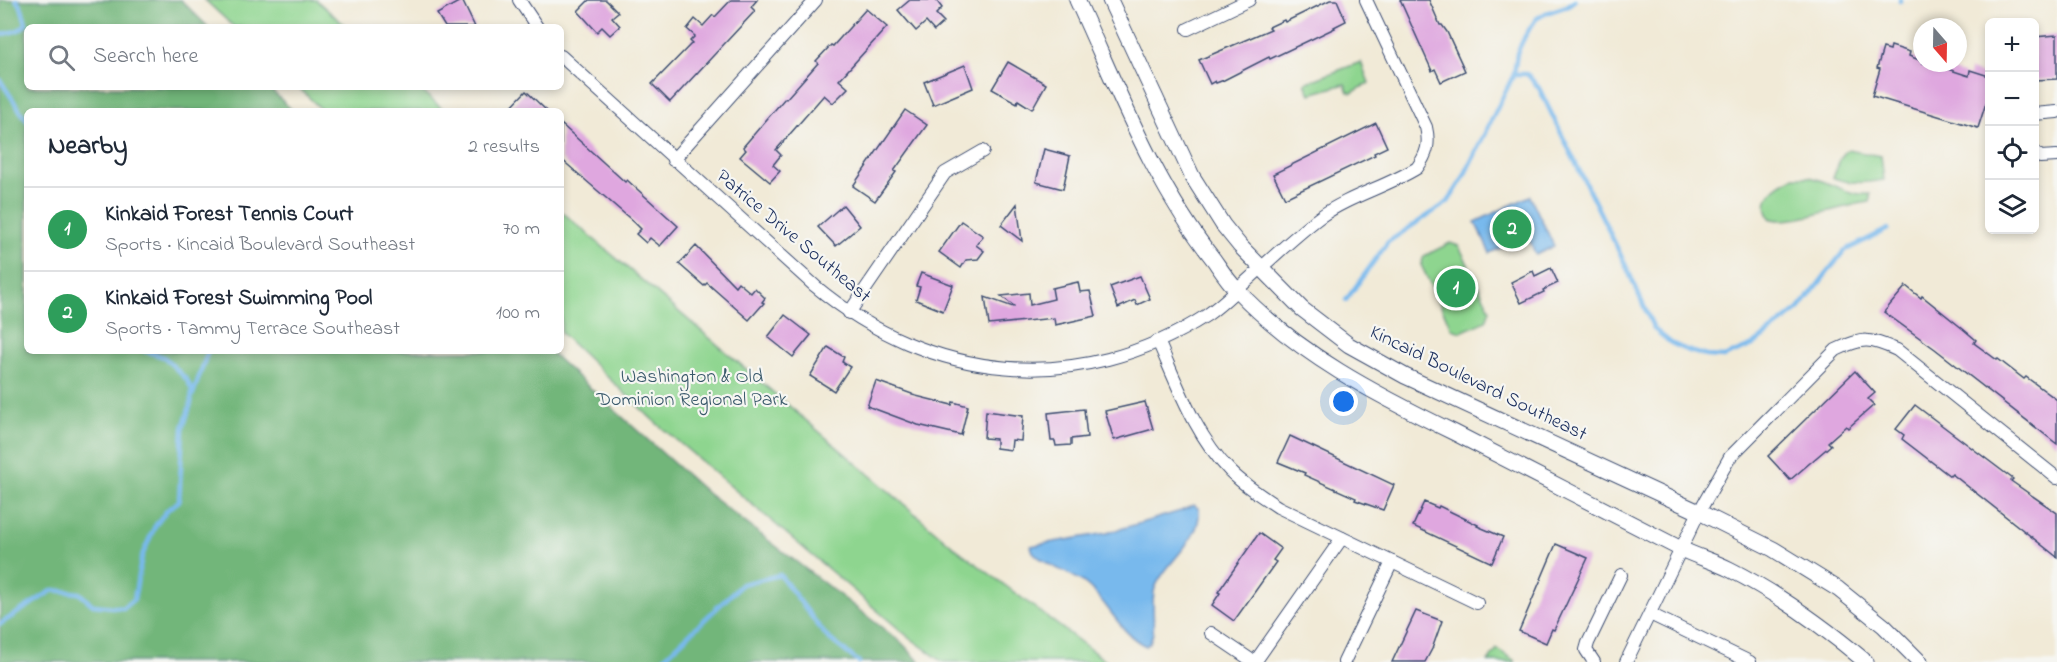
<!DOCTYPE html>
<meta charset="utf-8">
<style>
:root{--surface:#fff;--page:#f2f2f3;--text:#1f2937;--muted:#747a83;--line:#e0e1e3;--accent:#111827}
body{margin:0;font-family:"Indie Flower",sans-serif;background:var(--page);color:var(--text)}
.controls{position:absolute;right:18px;top:18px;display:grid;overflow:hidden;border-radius:9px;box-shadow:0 3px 9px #0003}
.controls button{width:54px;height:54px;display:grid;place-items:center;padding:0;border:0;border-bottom:2px solid var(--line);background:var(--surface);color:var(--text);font:30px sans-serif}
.compass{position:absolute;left:1913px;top:18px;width:54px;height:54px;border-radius:50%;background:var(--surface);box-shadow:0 3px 9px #0003;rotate:160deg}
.you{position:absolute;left:1344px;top:402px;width:21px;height:21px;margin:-15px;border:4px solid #fff;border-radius:50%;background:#1a73e8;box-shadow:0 0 0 9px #1a73e833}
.badge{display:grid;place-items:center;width:39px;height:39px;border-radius:50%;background:var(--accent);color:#fff;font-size:20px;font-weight:700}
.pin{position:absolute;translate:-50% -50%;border:3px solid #fff;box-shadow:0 2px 6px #0006}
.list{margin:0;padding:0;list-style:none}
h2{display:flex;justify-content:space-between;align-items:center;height:78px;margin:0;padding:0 24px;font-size:26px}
h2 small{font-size:20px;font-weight:400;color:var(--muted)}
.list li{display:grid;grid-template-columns:39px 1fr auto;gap:18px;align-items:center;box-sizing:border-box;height:84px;padding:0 24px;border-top:2px solid var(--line)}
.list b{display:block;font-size:22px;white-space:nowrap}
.list p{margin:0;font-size:20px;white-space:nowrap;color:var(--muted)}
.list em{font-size:20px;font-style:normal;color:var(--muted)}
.icon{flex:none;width:33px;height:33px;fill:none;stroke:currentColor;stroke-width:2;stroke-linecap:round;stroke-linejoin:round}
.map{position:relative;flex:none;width:2057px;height:662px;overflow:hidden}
.search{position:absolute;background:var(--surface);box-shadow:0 3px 9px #0003;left:24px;top:24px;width:540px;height:66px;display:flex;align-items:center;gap:15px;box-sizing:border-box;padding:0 21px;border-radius:9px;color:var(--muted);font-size:22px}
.panel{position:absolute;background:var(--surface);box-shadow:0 3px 9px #0003;left:24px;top:108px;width:540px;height:246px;border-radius:9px}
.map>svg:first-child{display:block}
</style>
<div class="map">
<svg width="2057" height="662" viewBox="0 0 2057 662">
<rect width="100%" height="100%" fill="#f6f6f2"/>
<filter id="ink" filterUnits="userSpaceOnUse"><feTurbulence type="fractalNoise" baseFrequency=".0167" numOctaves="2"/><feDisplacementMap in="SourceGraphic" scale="12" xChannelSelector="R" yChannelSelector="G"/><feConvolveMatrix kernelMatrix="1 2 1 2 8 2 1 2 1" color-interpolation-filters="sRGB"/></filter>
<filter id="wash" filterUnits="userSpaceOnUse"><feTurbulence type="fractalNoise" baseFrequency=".008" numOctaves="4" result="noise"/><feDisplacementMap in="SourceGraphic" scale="24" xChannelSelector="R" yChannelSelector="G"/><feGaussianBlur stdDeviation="1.35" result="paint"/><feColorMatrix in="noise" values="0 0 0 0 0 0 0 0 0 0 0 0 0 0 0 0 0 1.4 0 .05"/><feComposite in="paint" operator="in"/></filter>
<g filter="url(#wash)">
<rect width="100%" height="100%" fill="#f1ead7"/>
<!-- green -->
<g fill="#8ed58f" stroke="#548276" stroke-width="1.5">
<polygon points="205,0 316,0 347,27 234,27"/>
<polygon points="1361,62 1369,83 1352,93 1348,92 1345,84 1310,94 1305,83"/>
<polygon points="298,87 417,87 445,111 323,111"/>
<path d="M1847 150 1881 156 1884 180C1865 183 1851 184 1833 178L1841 157Z"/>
<path d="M1794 177C1799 177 1804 177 1809 177 1830 181 1847 196 1870 194V202C1845 204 1789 227 1770 218 1758 197 1777 184 1794 177Z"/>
<polygon points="561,211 954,547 1107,662 943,662 906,635 655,422 561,333"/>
<polygon points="1450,243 1459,246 1490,310 1486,321 1461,332 1452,329 1421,265 1424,256"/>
<polygon points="1497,649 1515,661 1515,662 1488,662"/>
</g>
<!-- forest -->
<polygon fill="#72b67a" stroke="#46726c" stroke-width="1.5" points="0,0 181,0 208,27 27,27 27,87 268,87 293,111 27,111 27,351 549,351 708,494 902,643 920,662 0,662"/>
<!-- water -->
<g fill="#78b9ed" stroke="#4a74a6" stroke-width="1.5">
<polygon points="1530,196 1554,246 1536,255 1527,235 1490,253 1475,222"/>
<path d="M1194 505 1199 509C1202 541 1166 560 1155 588 1149 604 1160 636 1146 646 1121 635 1109 604 1088 586 1072 572 1048 568 1033 552L1031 546 1036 545 1107 533 1181 511Z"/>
</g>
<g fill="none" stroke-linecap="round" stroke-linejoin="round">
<!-- stream -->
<g stroke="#78b9ed" stroke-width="4.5">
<polyline points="1900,0 1900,1"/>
<path d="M0 36C9 31 21 33 26 23L21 6 16 0"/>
<polyline points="1514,74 1527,74 1539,88 1626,266 1654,329 1671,343 1686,350 1707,356 1724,357 1753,345 1799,309 1844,251 1888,229"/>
<polyline points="0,80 27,121"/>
<polyline points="1346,300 1388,242 1448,202 1462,180 1514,74 1517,53 1525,36 1536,19 1546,13 1567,6 1575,0"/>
<polyline points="193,394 208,351"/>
<polyline points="0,624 53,590 79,593 93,605 123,608 134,599 142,556 155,526 167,510 179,501 183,428 191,403 192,390 187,380 164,357 145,351"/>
<polyline points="660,662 742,584 780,575 827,637 859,662"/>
</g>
</g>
<g id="blocks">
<!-- building -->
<g fill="#dfa7df">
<polygon points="462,0 475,27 445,27 437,14"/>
<polygon points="589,0 606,0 618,12 612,17 620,26 610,35 602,27 597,32 578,11"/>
<polygon points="731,0 757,0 751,7 755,11 670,102 652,84 692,43 690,41 695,36 687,29 695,19 703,26 713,15 715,17"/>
<polygon points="910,0 936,0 942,8 936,14 944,22 934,31 926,22 916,31 898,10"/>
<polygon points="1330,0 1337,0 1346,21 1334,27 1335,28 1270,59 1269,57 1224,80 1216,83 1215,81 1210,84 1199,60 1271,29 1269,27 1284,20 1285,22"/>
<polygon points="1400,0 1429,0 1440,25 1442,25 1447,32 1465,71 1441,82 1435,69 1432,71"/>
<polygon points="866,9 887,27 839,80 848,88 833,103 824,95 776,150 781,155 773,165 780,171 770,182 740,157 746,150 743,147 785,98 786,99 818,63 816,61 831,45 833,46"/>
<polygon points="2057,35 2057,79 2034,80 2034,37"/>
<polygon points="1891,46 1910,52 1909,56 1922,61 1922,63 1929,63 1969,76 1970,70 1989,76 1989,104 1986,103 1978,128 1872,96 1880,69 1877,68 1883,48 1890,50"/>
<polygon points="1008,62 1046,84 1032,109 1018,100 1017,103 992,89"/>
<polygon points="965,65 973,88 933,105 924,82"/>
<polygon points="526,91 547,111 507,111"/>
<polygon points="905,110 927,125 894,171 896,172 875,201 853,186"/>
<polygon points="1376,123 1387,147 1374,153 1375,155 1285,198 1273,174"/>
<polygon points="561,124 625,182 627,180 678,226 660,246 650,238 646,243 636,234 641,229 635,223 561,159"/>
<polygon points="1044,149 1070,156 1063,189 1036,182"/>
<polygon points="1017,204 1022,241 1001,225"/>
<polygon points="843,205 860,226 836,246 818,227"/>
<polygon points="961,221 983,236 976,245 984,251 978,259 966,260 961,268 939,252"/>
<polygon points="696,246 735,286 738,282 751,293 755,288 765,298 762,302 764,303 749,320 707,283 704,286 679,264"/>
<polygon points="1551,268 1558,283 1543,290 1544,292 1521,303 1511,282 1533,271 1535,276"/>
<polygon points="921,273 953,285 943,311 916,300 920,287 916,286"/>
<polygon points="1140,276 1150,299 1137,305 1135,300 1118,308 1110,287"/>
<polygon points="1078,282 1080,292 1090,291 1096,316 1055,325 1054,318 989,325 985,297 1013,307 1014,306 1001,296 1029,293 1030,305 1054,299 1052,288"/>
<polygon points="1906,286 1921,298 1922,296 1963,329 1976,340 1974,343 1997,360 1998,359 2024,379 2026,377 2057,400 2057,444 1935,349 1884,312"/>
<polygon points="785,315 811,335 793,357 768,337"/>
<polygon points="828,347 844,357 842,362 850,367 834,391 810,376"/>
<polygon points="1855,371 1875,393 1868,399 1874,405 1848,428 1846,426 1828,442 1831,445 1790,480 1768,456"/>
<polygon points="876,381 912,394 912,395 952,405 953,402 968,406 961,435 918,425 867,406"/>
<polygon points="1145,402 1153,429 1114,440 1105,411"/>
<polygon points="1915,405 2013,479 2011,481 2057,513 2057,557 1952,474 1950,476 1902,439 1904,435 1896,429"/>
<polygon points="1084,409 1087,437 1071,439 1071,445 1056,446 1055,441 1051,441 1048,413"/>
<polygon points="986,411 1023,416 1021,441 1012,440 1011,450 996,448 996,439 984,438"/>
<polygon points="1290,436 1394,485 1383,510 1355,500 1356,498 1304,475 1305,473 1278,462"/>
<polygon points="1424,502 1438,508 1439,506 1478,525 1477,526 1503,537 1492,563 1413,526"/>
<polygon points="1259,533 1281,549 1273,560 1276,562 1234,621 1212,605 1220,593 1218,592"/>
<polygon points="1556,544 1588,558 1554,630 1552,629 1546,643 1519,631"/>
<polygon points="1416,611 1442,621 1432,649 1425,662 1392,662"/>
</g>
</g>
</g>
<g filter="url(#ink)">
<use href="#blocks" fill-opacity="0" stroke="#3b4b70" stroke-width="1.5"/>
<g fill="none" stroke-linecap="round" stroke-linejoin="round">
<defs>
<g id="minor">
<polyline points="519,0 537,27"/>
<polyline points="1188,29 1249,0"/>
<path d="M561 56 815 286C930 382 1079 398 1207 315 1220 306 1230 296 1241 286 1267 263 1292 238 1320 217 1349 196 1386 187 1417 168 1427 154 1430 144 1426 127L1366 0"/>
<polyline points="2034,114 2057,112"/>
<polyline points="2034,151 2040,157 2057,156"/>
<polyline points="673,160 816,0"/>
<polyline points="849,313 945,173 983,151"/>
<path d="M1158 341C1178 386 1195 435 1230 471 1244 485 1261 496 1278 507L1477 603"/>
<polyline points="1650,614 1750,662"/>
<polyline points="1211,633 1254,662"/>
<polyline points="1255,662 1342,538"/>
<polyline points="1344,662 1392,562"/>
<polyline points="1594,662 1586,650 1588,643 1621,575"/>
<path d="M1626 662 1699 512 1730 457 1836 350C1863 337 1870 338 1897 350L2057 478"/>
</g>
<g id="tertiary">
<path d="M1077 0C1118 89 1153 183 1214 260 1221 270 1228 281 1237 290 1297 354 1377 395 1455 433 1530 471 1604 510 1679 548 1695 556 1713 561 1729 569 1779 594 1823 626 1866 662"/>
<polyline points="1110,0 1192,176 1223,225 1240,246 1302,309 1349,345 1405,376 1699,512 1773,549 1838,589 1884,626 1920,662"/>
</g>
</defs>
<!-- minor casing -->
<use href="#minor" stroke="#3b4b70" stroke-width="14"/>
<!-- tertiary casing -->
<use href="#tertiary" stroke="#3b4b70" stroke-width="17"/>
<!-- minor -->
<use href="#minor" stroke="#fff" stroke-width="12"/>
<!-- tertiary -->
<use href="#tertiary" stroke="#fff" stroke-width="15"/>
</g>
</g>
<g text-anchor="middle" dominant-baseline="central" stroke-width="4.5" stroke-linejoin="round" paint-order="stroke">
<!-- street labels -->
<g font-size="20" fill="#1b2f5e" stroke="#f6f6f2">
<text transform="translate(793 237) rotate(40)">Patrice Drive Southeast</text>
<text transform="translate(1478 384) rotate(26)">Kincaid Boulevard Southeast</text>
</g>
<!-- park labels -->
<g font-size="20" fill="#38586a" stroke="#f6f6f2">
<text x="692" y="377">Washington &amp; Old<tspan x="692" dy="23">Dominion Regional Park</tspan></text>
</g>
</g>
</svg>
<div class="controls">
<button>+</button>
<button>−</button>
<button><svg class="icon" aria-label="locate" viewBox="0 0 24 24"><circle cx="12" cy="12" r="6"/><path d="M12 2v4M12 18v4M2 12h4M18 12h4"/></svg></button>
<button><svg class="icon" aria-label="layers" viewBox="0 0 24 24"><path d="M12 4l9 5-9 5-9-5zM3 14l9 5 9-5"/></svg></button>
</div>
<svg class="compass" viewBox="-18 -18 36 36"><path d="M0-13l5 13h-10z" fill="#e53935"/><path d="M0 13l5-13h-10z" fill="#747a83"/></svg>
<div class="you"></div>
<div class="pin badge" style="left:1456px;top:288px;background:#2e9e5b">1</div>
<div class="pin badge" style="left:1512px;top:229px;background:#2e9e5b">2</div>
<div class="search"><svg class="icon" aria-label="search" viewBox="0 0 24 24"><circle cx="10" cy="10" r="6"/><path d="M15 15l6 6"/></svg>Search here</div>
<section class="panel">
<h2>Nearby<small>2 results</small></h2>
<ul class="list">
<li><span class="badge" style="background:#2e9e5b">1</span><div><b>Kinkaid Forest Tennis Court</b><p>Sports · Kincaid Boulevard Southeast</p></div><em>70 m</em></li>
<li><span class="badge" style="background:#2e9e5b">2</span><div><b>Kinkaid Forest Swimming Pool</b><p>Sports · Tammy Terrace Southeast</p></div><em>100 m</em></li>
</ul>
</section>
</div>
